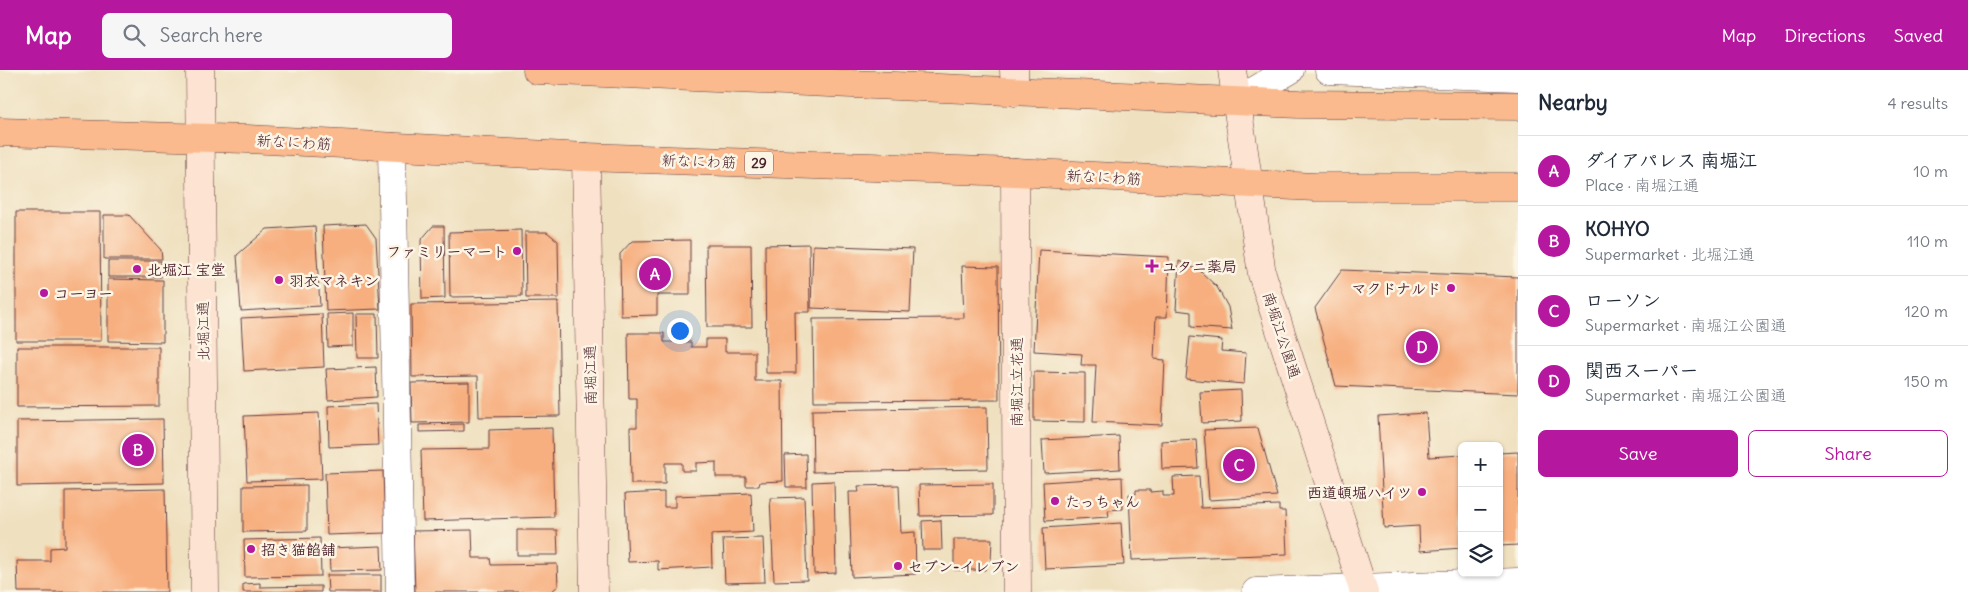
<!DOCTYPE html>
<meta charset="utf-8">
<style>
:root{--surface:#fff;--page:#f6f6f7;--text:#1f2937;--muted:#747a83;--line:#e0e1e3;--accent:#b5179e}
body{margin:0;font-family:Delius,"Klee One",sans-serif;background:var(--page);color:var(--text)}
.controls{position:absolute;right:15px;bottom:15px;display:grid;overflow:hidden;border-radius:8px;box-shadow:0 1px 4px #0004}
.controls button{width:45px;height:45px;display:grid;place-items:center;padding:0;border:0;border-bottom:1px solid var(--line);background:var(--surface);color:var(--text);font:25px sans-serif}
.you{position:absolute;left:679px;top:260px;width:18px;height:18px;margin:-12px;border:4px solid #fff;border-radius:50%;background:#1a73e8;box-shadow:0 0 0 8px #1a73e833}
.badge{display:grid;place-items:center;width:32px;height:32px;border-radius:50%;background:var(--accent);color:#fff;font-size:16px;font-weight:700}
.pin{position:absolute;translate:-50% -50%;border:2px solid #fff;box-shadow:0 1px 5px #0006}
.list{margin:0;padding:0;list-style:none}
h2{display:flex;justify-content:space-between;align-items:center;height:65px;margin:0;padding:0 20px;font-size:21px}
h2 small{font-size:16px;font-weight:400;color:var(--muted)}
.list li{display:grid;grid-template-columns:32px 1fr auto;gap:15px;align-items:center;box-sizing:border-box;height:70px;padding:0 20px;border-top:1px solid var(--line)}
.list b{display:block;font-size:19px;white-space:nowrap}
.list p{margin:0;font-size:16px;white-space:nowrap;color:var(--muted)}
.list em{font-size:16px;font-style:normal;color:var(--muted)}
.actions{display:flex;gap:10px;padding:15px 20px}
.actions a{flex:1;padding:11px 0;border:1px solid var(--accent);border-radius:8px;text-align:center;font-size:18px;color:var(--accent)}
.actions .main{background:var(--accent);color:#fff}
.icon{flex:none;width:28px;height:28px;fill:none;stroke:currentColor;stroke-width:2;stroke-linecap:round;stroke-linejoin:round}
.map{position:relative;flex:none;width:1518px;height:522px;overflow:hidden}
header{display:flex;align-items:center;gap:30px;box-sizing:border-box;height:70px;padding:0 25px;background:var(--accent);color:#fff}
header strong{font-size:24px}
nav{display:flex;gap:28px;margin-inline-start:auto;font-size:18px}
.search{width:350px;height:45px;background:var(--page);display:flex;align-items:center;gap:12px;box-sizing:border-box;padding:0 18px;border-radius:8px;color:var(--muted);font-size:19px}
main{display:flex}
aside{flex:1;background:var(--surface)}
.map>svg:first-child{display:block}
</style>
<header>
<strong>Map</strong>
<div class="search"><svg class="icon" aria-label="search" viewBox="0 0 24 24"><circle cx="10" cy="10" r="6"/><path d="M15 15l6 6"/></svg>Search here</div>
<nav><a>Map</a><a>Directions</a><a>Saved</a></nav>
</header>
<main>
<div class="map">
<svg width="1518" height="522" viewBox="0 0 1518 522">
<rect width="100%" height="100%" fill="#fcf5e5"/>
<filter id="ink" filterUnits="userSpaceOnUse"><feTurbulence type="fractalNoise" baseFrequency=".02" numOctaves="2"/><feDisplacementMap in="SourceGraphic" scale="10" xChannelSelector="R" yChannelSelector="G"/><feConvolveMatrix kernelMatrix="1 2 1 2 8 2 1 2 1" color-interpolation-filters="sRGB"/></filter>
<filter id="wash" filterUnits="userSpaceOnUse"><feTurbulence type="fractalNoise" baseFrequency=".0096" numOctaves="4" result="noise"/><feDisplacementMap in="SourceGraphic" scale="20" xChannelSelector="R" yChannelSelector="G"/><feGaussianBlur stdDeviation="1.12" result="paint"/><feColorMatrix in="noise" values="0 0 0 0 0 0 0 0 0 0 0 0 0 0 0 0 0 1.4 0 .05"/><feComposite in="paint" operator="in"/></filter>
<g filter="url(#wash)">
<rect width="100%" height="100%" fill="#efe0bf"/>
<g id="blocks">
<!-- building -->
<g fill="#f7af7f">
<polygon points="16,142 100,142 101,271 16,271"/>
<polygon points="104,145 129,145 161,180 162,189 104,189"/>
<polygon points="366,154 376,168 380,239 326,241 323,156"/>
<polygon points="315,156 320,236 241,241 237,185 267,159"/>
<polygon points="433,156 444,156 445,228 422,229 421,170"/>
<polygon points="521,160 522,226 450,227 449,162"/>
<polygon points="525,162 547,162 558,171 559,228 526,228"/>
<polygon points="690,170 690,225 657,225 657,245 621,246 620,184 632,171"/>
<polygon points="809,174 810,242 795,242 796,303 766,303 765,175"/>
<polygon points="706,175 751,175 752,257 707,257"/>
<polygon points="813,175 913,179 910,242 811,238"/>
<polygon points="1039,180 1169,187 1167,247 1156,247 1154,289 1165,290 1162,355 1093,352 1096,295 1081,295 1082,284 1034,281"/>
<rect x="108" y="191" width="53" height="16"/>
<polygon points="1179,191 1200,201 1217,217 1228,237 1232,260 1191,257 1191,242 1176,240"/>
<polygon points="962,196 998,197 999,330 814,331 813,249 964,248"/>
<polygon points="1342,200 1518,207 1518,324 1336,316 1315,238"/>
<polygon points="108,209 163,210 163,272 108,271"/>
<polygon points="558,232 560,346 479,347 478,306 412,307 411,234"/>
<polygon points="353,243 353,276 328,277 327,244"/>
<polygon points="322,244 324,297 244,301 241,248"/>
<polygon points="356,244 377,244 378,288 357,288"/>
<polygon points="628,263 664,263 664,272 691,272 691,277 706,277 706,269 725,269 725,282 755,282 755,311 782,311 783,411 760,412 759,416 746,416 746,407 716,407 716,392 696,393 696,401 682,401 682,393 665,393 665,414 631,414 630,357 637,357 637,329 629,329"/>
<polygon points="1190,267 1222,270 1221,281 1246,283 1244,314 1186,309"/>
<polygon points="17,277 159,277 159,336 17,337"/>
<polygon points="376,297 377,327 328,330 326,299"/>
<polygon points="1034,302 1085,303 1085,352 1034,351"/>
<polygon points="469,312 469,352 412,353 411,313"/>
<polygon points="1241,320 1242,351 1202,353 1200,322"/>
<polygon points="376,334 378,375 329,377 328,336"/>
<polygon points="987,337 988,399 813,402 812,340"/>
<polygon points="319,343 322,409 247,411 244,346"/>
<polygon points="1426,343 1429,387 1462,385 1462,478 1420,481 1419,456 1384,458 1378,346"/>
<polygon points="163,349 164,413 17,416 17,351"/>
<polygon points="464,354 464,361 419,362 419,355"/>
<polygon points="552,358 554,447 423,451 421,380 489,379 489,360"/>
<polygon points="1258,358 1277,426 1209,430 1204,360"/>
<polygon points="1119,366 1120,399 1044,403 1042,370"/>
<polygon points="1196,369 1198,398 1162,399 1161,371"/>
<polygon points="1518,382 1518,475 1499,476 1499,383"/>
<polygon points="806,384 807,417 786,417 785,385"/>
<polygon points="383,401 385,463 327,465 325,403"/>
<polygon points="1199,406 1201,438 1279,435 1279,441 1285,441 1287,484 1132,490 1129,424 1136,424 1136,420 1150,420 1150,422 1163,421 1163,426 1174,426 1173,407"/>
<polygon points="1122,407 1123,439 1108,440 1109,447 1045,451 1043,412"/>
<polygon points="834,411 836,503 814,504 812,412"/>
<polygon points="993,414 993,445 920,446 919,415"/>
<polygon points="307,415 307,461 243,462 243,416"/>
<polygon points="899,415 901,463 915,462 916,504 852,507 849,422 859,422 858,416"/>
<polygon points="165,419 167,522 18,522 17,491 50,491 50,478 65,477 65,421"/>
<polygon points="664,422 664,437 675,437 675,426 751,423 753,462 711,464 712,497 658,500 658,491 628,492 625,424"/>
<polygon points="804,427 807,510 774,511 770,428"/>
<polygon points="941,450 942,480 923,480 922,451"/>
<polygon points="1121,453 1124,495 1045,499 1043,458"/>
<polygon points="472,460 473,488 490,488 491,495 557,494 558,516 551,522 415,522 413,461"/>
<polygon points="517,460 557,460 558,485 517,485"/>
<polygon points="320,468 321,506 245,507 244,470"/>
<polygon points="763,468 765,512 725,513 723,469"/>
<polygon points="954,469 992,469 991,491 985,500 954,500"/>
<polygon points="381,476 382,500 330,501 329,478"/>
<polygon points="327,505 381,505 381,522 328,522"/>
<polygon points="260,513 260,517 321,516 321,522 243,522 243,514"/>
</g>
</g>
</g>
<g filter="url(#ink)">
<use href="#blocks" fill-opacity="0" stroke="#633c41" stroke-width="1"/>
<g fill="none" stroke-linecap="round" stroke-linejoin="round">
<defs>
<g id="street">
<polyline points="1329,0 1518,7"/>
<polyline points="1237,31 1290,0"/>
<polyline points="392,77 400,522"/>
<polyline points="1256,522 1518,512"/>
</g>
<g id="secondary">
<polyline points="200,0 205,522"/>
<polyline points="1014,0 1015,22"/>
<polyline points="1232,0 1262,204 1364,522"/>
<polyline points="586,87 594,522"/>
<polyline points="1015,102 1017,522"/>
</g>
<g id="primary">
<polyline points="537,0 1299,34 1518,36"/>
<polyline points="0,62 247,69 586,87 1015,102 1315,117 1518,117"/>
</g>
</defs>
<!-- street casing -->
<use href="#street" stroke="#633c41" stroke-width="29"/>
<!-- secondary casing -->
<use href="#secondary" stroke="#633c41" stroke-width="29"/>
<!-- primary casing -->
<use href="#primary" stroke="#633c41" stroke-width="29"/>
<!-- street -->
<use href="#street" stroke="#fff" stroke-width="28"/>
<!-- secondary -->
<use href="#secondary" stroke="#fde3d1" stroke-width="28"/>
<!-- primary -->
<use href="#primary" stroke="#fbba8d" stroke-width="28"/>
</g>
</g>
<!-- markers -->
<g fill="#b5179e" stroke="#fcf5e5" stroke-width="2">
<circle cx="517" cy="181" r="5"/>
<path d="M1149.5 188.5h5v5h5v5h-5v5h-5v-5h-5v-5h5z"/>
<circle cx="137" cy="199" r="5"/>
<circle cx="279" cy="210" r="5"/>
<circle cx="1451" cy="218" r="5"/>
<circle cx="44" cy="223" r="5"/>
<circle cx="1422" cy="422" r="5"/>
<circle cx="1055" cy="431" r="5"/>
<circle cx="251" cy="479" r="5"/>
<circle cx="898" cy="496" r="5"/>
</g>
<g text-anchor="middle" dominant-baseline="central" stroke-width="5" stroke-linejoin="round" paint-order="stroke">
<!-- shield labels -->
<rect fill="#fcf5e5" stroke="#7f5f63" stroke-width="1" x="745" y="81.5" width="28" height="23" rx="4"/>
<g font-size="14" font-weight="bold" fill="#4a1f2b">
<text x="759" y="93">29</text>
</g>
<!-- street labels -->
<g font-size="15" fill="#4a1f2b" stroke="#fcf5e5">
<text transform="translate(294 72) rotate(3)">新なにわ筋</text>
<text transform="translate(699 91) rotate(2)">新なにわ筋</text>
<text transform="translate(1104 107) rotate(3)">新なにわ筋</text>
<text transform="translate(203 261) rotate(-91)">北堀江通</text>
<text transform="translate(1282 265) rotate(72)">南堀江公園通</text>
<text transform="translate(590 305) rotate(-91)">南堀江通</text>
<text transform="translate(1016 312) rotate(-90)">南堀江立花通</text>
</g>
<!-- poi labels -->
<g font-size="15" font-weight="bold" fill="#4a1f2b" stroke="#fcf5e5" text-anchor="start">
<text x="507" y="181" text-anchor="end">ファミリーマート</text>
<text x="1162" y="196">ユタニ薬局</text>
<text x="147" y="199">北堀江 宝堂</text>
<text x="289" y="210">羽衣マネキン</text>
<text x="1441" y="218" text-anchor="end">マクドナルド</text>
<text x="54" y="223">コーヨー</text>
<text x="1412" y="422" text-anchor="end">西道頓堀ハイツ</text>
<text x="1065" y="431">たっちゃん</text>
<text x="261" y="479">招き猫餡舗</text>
<text x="908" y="496">セブン-イレブン</text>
</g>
</g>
</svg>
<div class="controls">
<button>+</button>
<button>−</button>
<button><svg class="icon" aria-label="layers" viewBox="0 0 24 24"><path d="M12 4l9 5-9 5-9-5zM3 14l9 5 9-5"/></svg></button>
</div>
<div class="you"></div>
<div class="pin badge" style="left:655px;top:204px">A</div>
<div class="pin badge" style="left:138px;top:380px">B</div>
<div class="pin badge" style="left:1239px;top:395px">C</div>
<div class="pin badge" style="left:1422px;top:277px">D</div>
</div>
<aside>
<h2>Nearby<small>4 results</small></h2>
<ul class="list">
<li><span class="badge">A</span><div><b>ダイアパレス 南堀江</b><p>Place · 南堀江通</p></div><em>10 m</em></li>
<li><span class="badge">B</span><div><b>KOHYO</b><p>Supermarket · 北堀江通</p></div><em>110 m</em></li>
<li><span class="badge">C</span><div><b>ローソン</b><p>Supermarket · 南堀江公園通</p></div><em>120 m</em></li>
<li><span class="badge">D</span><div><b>関西スーパー</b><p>Supermarket · 南堀江公園通</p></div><em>150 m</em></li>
</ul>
<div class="actions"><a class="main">Save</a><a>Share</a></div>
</aside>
</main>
